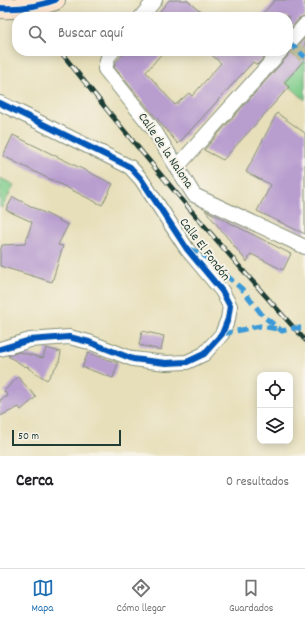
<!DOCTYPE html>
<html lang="es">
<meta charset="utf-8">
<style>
:root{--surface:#fff;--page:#f2f2f2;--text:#202124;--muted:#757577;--line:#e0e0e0;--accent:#1f6fb2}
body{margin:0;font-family:Dekko,sans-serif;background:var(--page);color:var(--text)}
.controls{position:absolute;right:12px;bottom:12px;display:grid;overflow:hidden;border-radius:8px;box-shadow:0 2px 10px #0003}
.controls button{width:36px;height:36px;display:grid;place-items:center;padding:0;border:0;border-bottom:1px solid var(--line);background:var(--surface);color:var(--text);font:20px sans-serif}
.scale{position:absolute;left:12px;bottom:10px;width:109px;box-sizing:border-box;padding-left:4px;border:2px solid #1f3d34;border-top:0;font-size:11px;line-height:14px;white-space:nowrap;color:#1f3d34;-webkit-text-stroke:3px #f7f3e8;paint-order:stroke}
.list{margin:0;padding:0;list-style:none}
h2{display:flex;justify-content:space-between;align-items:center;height:52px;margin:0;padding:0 16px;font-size:17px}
h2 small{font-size:13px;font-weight:400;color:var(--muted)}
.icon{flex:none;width:22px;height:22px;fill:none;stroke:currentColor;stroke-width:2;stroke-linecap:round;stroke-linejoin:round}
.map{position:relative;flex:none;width:305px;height:456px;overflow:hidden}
.search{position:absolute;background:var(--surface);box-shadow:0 2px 10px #0003;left:12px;right:12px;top:12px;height:44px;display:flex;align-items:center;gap:10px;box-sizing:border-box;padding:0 14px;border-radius:16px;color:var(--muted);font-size:15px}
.sheet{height:112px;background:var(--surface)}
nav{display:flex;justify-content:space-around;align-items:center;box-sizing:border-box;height:56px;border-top:1px solid var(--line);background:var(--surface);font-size:11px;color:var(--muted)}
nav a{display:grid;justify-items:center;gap:2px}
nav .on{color:var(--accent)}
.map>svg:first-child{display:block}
</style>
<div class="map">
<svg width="305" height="456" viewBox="0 0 305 456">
<rect width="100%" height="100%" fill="#f7f3e8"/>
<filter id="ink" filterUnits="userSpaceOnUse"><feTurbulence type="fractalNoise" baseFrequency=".025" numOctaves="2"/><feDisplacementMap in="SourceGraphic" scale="8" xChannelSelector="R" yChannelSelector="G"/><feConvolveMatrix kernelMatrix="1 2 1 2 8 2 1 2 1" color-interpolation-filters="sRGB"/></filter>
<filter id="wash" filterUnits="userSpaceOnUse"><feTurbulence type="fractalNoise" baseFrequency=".012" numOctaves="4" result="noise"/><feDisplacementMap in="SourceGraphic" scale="16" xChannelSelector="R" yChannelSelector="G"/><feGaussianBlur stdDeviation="0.9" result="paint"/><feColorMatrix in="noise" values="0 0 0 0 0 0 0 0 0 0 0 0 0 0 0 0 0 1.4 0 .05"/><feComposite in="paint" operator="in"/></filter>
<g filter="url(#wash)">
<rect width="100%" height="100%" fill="#e7dfba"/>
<!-- green -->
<g fill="#80cd8c" stroke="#508560">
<polygon points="305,59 305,100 285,82"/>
<polygon points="0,178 14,185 2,208 0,207"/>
</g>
<g id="blocks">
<!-- building -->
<g fill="#b89dcf">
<polygon points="169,0 187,0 208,17 155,17"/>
<polygon points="275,0 305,0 305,17 299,19 288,31 288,17 260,17"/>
<polygon points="305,38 305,59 284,83 289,87 223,160 204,150 287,57 289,52 294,50"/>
<polygon points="126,51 164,51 146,72 175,105 189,93 192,96 221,63 207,51 270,51 257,65 253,62 178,144 114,67 115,63"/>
<polygon points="277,113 305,133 305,234 257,211 271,185 246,172"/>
<polygon points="13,135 113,184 102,205 3,156"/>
<polygon points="13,197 68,225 58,245 63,246 52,282 0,266 0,252 2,245 25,244 32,222 6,210"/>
<polygon points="205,210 291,254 283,270 251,254 247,262"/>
<polygon points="142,331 164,336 161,350 139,345"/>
<polygon points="46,348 61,352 59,362 47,380 28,368 29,367 24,366 8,356 19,352 43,358"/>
<polygon points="88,353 118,363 113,378 82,367"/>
<polygon points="18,377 36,397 21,410 19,407 0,416 0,400 8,396 4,391"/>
</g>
</g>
</g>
<g filter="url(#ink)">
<use href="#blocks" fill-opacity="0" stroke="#838e77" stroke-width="1"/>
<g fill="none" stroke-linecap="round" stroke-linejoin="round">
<!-- street-tunnel -->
<polyline stroke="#bfbf9f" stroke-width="14" stroke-dasharray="14 7" stroke-linecap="butt" points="294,47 305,57"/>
<defs>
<g id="street">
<polyline points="141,17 155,0"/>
<polyline points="288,44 305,25"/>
<polyline points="113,51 108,57 105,69 154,130 194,195 305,247"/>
<polyline points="0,103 130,167 141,179 187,249 222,291 230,306 228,319 222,334 204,354 187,362 166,363 133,359 89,342 69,337 30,340 0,349"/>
<polyline points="177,167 281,51"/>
</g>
<path id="secondary" d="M0 8C19 9 37 7 55 0"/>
</defs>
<!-- street casing -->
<use href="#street" stroke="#838e77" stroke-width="16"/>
<!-- secondary casing -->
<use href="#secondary" stroke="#838e77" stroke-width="22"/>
<!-- street -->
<use href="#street" stroke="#fff" stroke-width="14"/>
<!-- secondary -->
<use href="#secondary" stroke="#fce5cf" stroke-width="20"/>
<defs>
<path id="rail" d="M60 51C138 150 220 246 305 340"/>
</defs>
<!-- rail casing -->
<use href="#rail" stroke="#1f3d34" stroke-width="4.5"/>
<!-- rail -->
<use href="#rail" stroke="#f7f3e8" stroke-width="3" stroke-dasharray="9" stroke-linecap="butt"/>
<!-- quiet -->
<g stroke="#3a99d8" stroke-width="5" stroke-dasharray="10 5" stroke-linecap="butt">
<polyline points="289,42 305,57"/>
<polyline points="189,249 202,254 243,290 263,316 282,331 294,328 305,328"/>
<polyline points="222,334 260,326 277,329"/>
</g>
<defs>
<g id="cycleway">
<path d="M0 8C19 9 37 7 55 0"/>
<polyline points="0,103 130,167 141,179 187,249 222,291 230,306 228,319 222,334 204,354 187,362 166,363 133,359 89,342 69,337 30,340 0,349"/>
</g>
</defs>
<!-- cycleway casing -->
<use href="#cycleway" stroke="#f7f3e8" stroke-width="8"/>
<!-- cycleway -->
<use href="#cycleway" stroke="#0057b8" stroke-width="6"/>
</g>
</g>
<g text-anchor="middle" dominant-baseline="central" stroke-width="4" stroke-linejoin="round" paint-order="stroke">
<!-- street labels -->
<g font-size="13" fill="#1f3d34" stroke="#f7f3e8">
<text transform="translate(165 151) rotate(56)">Calle de la Nalona</text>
<text transform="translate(204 250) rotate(53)">Calle El Fondón</text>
</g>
</g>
</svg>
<div class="controls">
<button><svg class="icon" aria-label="locate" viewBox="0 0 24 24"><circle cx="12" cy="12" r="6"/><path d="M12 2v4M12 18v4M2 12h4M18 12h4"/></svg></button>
<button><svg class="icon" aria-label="layers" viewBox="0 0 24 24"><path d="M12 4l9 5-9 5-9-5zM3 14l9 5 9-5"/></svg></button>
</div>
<div class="scale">50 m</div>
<div class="search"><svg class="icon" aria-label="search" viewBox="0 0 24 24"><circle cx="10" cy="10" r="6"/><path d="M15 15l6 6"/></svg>Buscar aquí</div>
</div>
<section class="sheet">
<h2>Cerca<small>0 resultados</small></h2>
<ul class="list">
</ul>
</section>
<nav>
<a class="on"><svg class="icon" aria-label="map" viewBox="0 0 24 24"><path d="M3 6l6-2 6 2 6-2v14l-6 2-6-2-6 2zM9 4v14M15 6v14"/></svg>Mapa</a>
<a><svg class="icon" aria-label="directions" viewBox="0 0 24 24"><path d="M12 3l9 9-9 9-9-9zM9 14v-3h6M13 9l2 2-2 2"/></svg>Cómo llegar</a>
<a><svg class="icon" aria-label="saved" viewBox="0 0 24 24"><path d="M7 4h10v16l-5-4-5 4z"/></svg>Guardados</a>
</nav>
